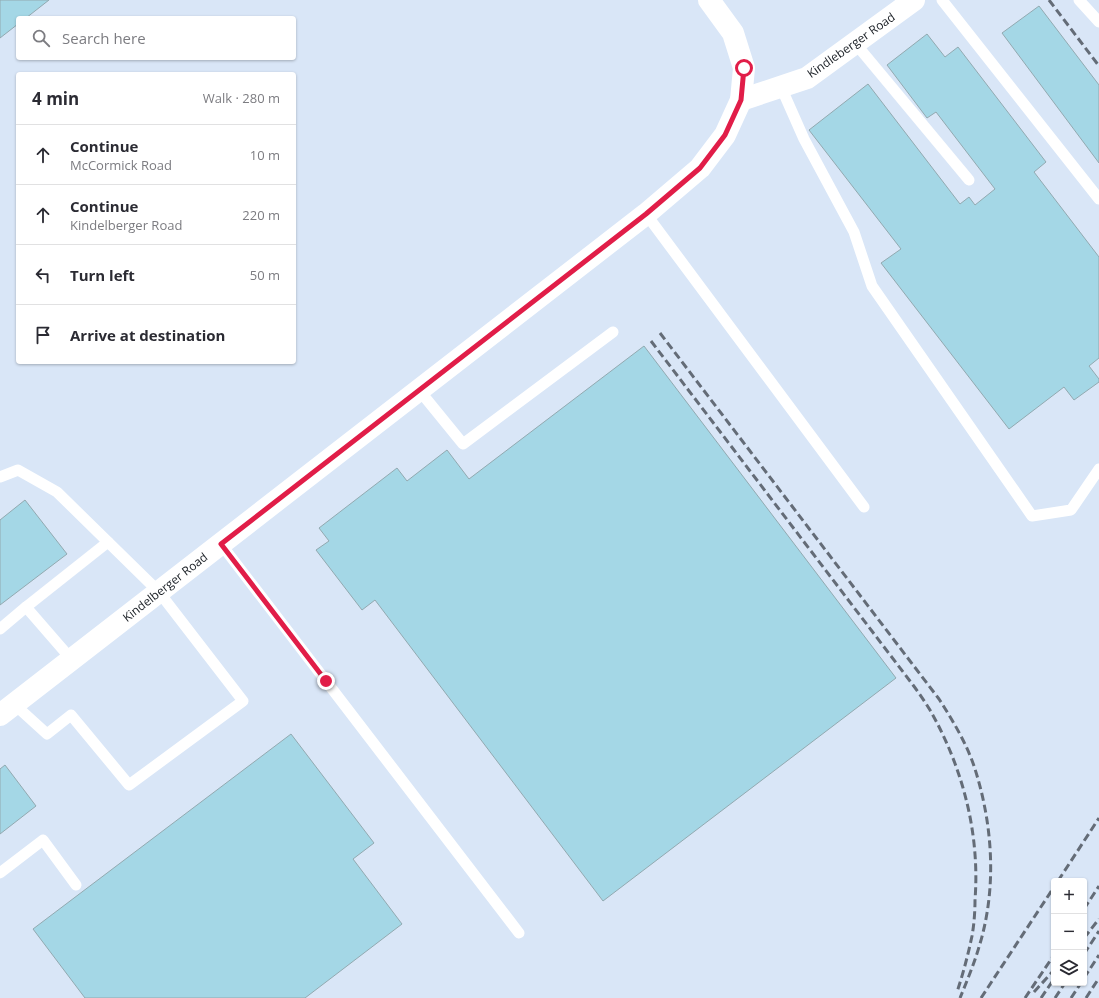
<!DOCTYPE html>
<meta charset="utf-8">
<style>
:root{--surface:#fff;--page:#f7f7f7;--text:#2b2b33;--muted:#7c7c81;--line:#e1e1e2}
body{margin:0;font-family:"Open Sans",sans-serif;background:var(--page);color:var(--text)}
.controls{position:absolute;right:12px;bottom:12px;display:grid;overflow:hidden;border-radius:4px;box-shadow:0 1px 3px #0004}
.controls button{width:36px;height:36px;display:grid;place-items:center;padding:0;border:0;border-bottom:1px solid var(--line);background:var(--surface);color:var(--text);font:20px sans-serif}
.stop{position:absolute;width:12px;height:12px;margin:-9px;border:3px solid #e11d48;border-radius:50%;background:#fff}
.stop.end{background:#e11d48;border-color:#fff;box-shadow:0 1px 4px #0008}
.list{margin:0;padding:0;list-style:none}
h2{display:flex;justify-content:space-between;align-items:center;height:52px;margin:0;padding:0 16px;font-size:17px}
h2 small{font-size:13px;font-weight:400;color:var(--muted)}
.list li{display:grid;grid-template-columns:26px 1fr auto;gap:12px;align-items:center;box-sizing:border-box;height:60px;padding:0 16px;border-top:1px solid var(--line)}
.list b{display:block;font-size:15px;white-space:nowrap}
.list p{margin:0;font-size:13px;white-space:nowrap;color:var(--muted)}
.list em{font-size:13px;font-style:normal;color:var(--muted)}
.icon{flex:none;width:22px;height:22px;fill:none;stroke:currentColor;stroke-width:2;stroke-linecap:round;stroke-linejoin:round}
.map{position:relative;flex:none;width:1099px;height:998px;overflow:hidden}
.search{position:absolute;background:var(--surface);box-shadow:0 1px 3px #0004;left:16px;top:16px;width:280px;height:44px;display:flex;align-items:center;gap:10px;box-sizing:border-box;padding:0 14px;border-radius:4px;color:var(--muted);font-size:15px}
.panel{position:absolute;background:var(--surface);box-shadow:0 1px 3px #0004;left:16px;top:72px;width:280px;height:292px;border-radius:4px}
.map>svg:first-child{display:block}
</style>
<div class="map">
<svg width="1099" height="998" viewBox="0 0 1099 998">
<rect width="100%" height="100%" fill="#d9e6f7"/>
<!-- building -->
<g fill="#a4d7e6" stroke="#92a9b0">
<polygon points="0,0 49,0 26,18 18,18 18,24 0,38"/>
<polygon points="1039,6 1099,85 1099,163 1002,33"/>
<polygon points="927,34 945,57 958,47 1046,162 1034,172 1099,257 1099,358 1089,366 1099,379 1099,382 1074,400 1064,387 1009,429 881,263 901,249 809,130 868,84 960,204 969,197 975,205 995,189 936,112 927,118 887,65"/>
<polygon points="644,346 896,678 603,901 375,600 362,610 316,550 329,541 319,528 397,468 407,481 447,450 469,479"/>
<polygon points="25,500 67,554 0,605 0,520"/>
<polygon points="291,734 374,843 353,859 402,924 305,998 85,998 33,929"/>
<polygon points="5,765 36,806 0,834 0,769"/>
</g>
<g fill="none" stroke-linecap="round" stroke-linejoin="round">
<!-- lane -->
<g stroke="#fff" stroke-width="11">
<polyline points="942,0 1099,199"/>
<polyline points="1079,0 1099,22"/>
<polyline points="855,43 969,180"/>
<polyline points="781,87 804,139 854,232 872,286 1032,516 1071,510 1099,469"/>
<polyline points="646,214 864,507"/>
<polyline points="419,390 463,444 613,332"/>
<polyline points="0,477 18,470 57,492 159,592 243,701 129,785 71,715 47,734 14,704"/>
<polyline points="221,544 519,933"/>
<polyline points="26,607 108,542"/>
<polyline points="0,629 26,607 72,660"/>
<polyline points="0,873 43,840 76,885"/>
</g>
<!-- street -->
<g stroke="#fff" stroke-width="22">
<polyline points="741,100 807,78 914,0"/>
<polyline points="0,715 646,214 700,168 725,135 741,100 744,68 733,33 709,0"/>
</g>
<!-- rail -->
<g stroke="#646c77" stroke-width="3" stroke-dasharray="8 4" stroke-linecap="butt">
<polyline points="1049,0 1099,66"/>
<path d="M660 333 939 699C953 721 967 744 975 769 993 826 997 889 979 947 974 964 967 981 960 998"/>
<path d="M651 341 913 685C919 693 925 702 930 710 963 768 980 834 975 900 975 912 974 925 972 936 968 955 963 974 957 992"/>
<polyline points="1058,881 1099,818"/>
<polyline points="1084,909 1099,886"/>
<polyline points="1084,938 1099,919"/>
<polyline points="1084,954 1099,931"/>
<polyline points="1084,978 1099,955"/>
<polyline points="1034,992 1054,970"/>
<polyline points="981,998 1054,887"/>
<polyline points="1025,998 1054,955"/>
<polyline points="1041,998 1054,979"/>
<polyline points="1055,998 1065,983"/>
<polyline points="1071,998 1081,983"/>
<polyline points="1086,998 1099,978"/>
</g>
</g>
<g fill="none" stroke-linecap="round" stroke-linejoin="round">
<!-- route -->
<polyline stroke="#e11d48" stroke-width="5" points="326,681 221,544 646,214 700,168 725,135 741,100 744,68"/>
</g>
<g text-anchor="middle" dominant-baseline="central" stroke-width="3" stroke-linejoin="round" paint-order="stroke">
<!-- street labels -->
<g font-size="12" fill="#181d23" stroke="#fff">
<text transform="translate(851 45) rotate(-35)">Kindleberger Road</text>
<text transform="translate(165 587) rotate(-38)">Kindelberger Road</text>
</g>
</g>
</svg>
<div class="controls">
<button>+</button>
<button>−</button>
<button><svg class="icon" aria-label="layers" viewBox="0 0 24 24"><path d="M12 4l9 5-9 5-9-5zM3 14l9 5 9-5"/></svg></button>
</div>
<div class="stop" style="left:744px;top:68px"></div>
<div class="stop end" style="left:326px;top:681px"></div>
<div class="search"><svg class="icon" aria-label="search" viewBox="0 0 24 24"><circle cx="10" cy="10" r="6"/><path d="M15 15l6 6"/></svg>Search here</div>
<section class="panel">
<h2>4 min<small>Walk · 280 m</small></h2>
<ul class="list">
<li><svg class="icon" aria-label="ahead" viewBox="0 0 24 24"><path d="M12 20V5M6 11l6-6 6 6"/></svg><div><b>Continue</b><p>McCormick Road</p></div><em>10 m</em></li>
<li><svg class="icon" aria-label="ahead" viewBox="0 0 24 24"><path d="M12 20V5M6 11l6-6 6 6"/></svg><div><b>Continue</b><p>Kindelberger Road</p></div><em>220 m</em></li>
<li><svg class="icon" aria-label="left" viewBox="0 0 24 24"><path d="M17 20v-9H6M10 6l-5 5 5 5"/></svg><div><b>Turn left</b></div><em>50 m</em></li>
<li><svg class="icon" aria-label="arrive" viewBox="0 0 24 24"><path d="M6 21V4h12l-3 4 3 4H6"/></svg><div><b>Arrive at destination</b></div></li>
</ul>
</section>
</div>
